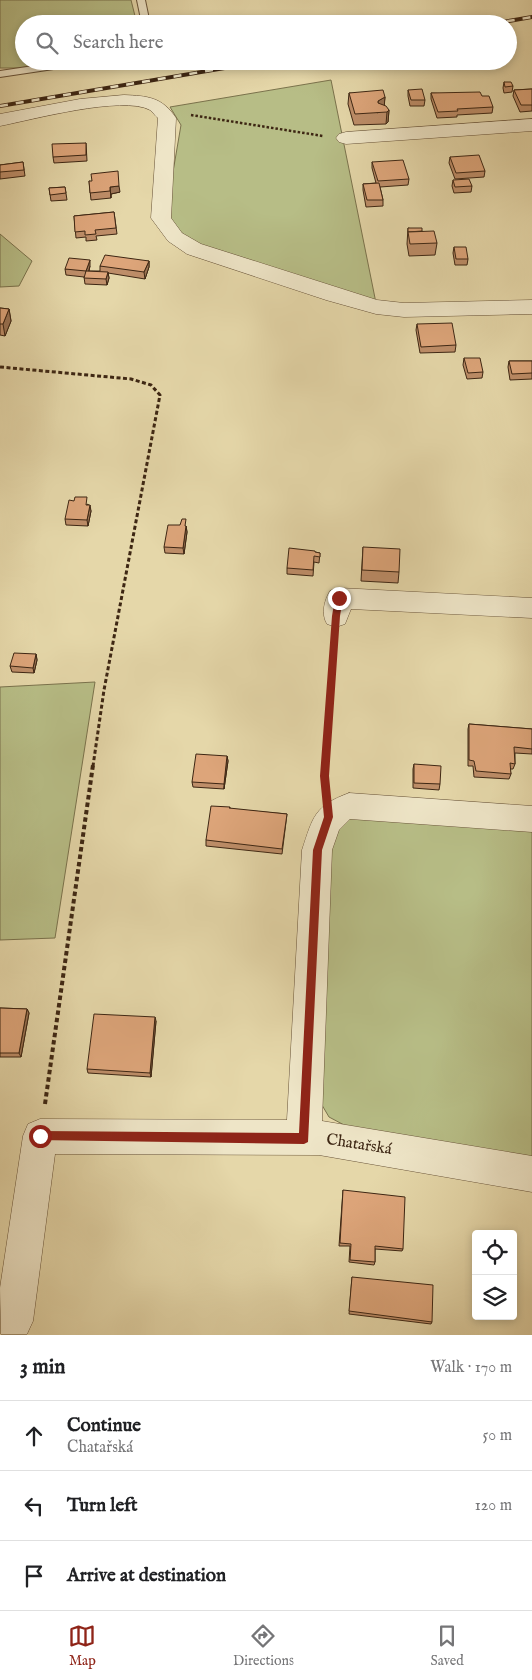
<!DOCTYPE html>
<meta charset="utf-8">
<style>
:root{--surface:#fff;--page:#f2f2f2;--text:#202124;--muted:#757577;--line:#e0e0e0;--accent:#8f2418}
body{margin:0;font-family:"IM FELL English",serif;background:var(--page);color:var(--text)}
.controls{position:absolute;right:15px;bottom:15px;display:grid;overflow:hidden;border-radius:5px;box-shadow:0 2px 8px #0003}
.controls button{width:45px;height:45px;display:grid;place-items:center;padding:0;border:0;border-bottom:1px solid var(--line);background:var(--surface);color:var(--text);font:25px sans-serif}
.stop{position:absolute;width:15px;height:15px;margin:-11px;border:4px solid #8f2418;border-radius:50%;background:#fff}
.stop.end{background:#8f2418;border-color:#fff;box-shadow:0 1px 5px #0008}
.list{margin:0;padding:0;list-style:none}
h2{display:flex;justify-content:space-between;align-items:center;height:65px;margin:0;padding:0 20px;font-size:21px}
h2 small{font-size:16px;font-weight:400;color:var(--muted)}
.list li{display:grid;grid-template-columns:32px 1fr auto;gap:15px;align-items:center;box-sizing:border-box;height:70px;padding:0 20px;border-top:1px solid var(--line)}
.list b{display:block;font-size:19px;white-space:nowrap}
.list p{margin:0;font-size:16px;white-space:nowrap;color:var(--muted)}
.list em{font-size:16px;font-style:normal;color:var(--muted)}
.icon{flex:none;width:28px;height:28px;fill:none;stroke:currentColor;stroke-width:2;stroke-linecap:round;stroke-linejoin:round}
.map{position:relative;flex:none;width:532px;height:1335px;overflow:hidden}
.search{position:absolute;background:var(--surface);box-shadow:0 2px 8px #0003;left:15px;right:15px;top:15px;height:55px;display:flex;align-items:center;gap:12px;box-sizing:border-box;padding:0 18px;border-radius:28px;color:var(--muted);font-size:19px}
.sheet{height:275px;background:var(--surface)}
nav{display:flex;justify-content:space-around;align-items:center;box-sizing:border-box;height:70px;border-top:1px solid var(--line);background:var(--surface);font-size:14px;color:var(--muted)}
nav a{display:grid;justify-items:center;gap:2px}
nav .on{color:var(--accent)}
.map>svg:first-child{display:block}
</style>
<div class="map">
<svg width="532" height="1335" viewBox="0 0 532 1335">
<rect width="100%" height="100%" fill="#e5d7a9"/>
<filter id="stains"><feTurbulence type="fractalNoise" baseFrequency=".004" numOctaves="4"/><feColorMatrix values="0 0 0 0 .2 0 0 0 0 .09 0 0 0 0 .02 0 0 0 .5 -.17"/></filter>
<radialGradient id="worn" r=".72"><stop offset=".6" stop-color="#630" stop-opacity="0"/><stop offset="1" stop-color="#630" stop-opacity=".3"/></radialGradient>
<!-- green -->
<g fill="#b7bd86" stroke="#7a724c">
<polygon points="0,0 131,0 137,24 24,24 24,61 80,61 41,68 0,68"/>
<polygon points="331,80 376,303 196,244 179,231 166,213 181,125 170,107"/>
<polygon points="0,234 32,261 19,286 0,287"/>
<polygon points="95,682 55,938 0,940 0,687"/>
<polygon points="354,816 532,827 532,1161 346,1126 329,1117 319,1100 327,856 341,821"/>
</g>
<g fill="none" stroke-linecap="round" stroke-linejoin="round">
<defs>
<g id="service">
<polygon points="137,0 145,0 150,24 142,24"/>
<polygon points="67,61 91,61 87,64 0,77 0,71"/>
</g>
<g id="minor">
<path d="M124 95C148 96 162 97 176 118L171 218 182 233 201 244 377 300 404 303 532 300V314L404 317 376 314 326 300 187 254 168 241 151 218 158 118C155 116 153 112 150 110 123 95 31 120 0 126V114L80 99Z"/>
<polygon points="532,119 532,131 346,144 339,142 336,138 339,134 346,132"/>
<path d="M339 588 532 598V618L351 609 345 624 336 627 327 624C321 614 324 601 330 591Z"/>
<path d="M349 793 532 806V832L350 819 339 830 332 850 322 1121 532 1156V1192L319 1155 55 1154 33 1321 27 1334H1L0 1288 23 1136 28 1124 40 1119 287 1120 302 850C313 817 314 806 349 793Z"/>
</g>
</defs>
<!-- service casing -->
<use href="#service" stroke="#675238" stroke-width="2"/>
<!-- minor casing -->
<use href="#minor" stroke="#675238" stroke-width="1"/>
<!-- path-far2 -->
<polyline stroke="#3d2613" stroke-width="2.5" stroke-dasharray="2.5 2" stroke-linecap="butt" points="191,115 323,136"/>
<!-- path-far1 -->
<g stroke="#3d2613" stroke-width="3" stroke-dasharray="4 2.5" stroke-linecap="butt">
<polyline points="0,367 131,379 151,385 160,395 104,690 93,766"/>
<polyline points="325,766 334,641"/>
</g>
<!-- path -->
<g stroke="#3d2613" stroke-width="4" stroke-dasharray="4.5 3" stroke-linecap="butt">
<polyline points="325,765 325,786"/>
<polyline points="45,1104 93,765"/>
</g>
<!-- service -->
<use href="#service" fill="#eee5c7" fill-rule="evenodd"/>
<!-- minor -->
<use href="#minor" fill="#eee5c7" fill-rule="evenodd"/>
<defs>
<g id="rail">
<polyline points="491,24 532,17"/>
<polyline points="0,106 266,61"/>
</g>
</defs>
<!-- rail casing -->
<use href="#rail" stroke="#3d2613" stroke-width="4"/>
<!-- rail -->
<use href="#rail" stroke="#eee5c7" stroke-width="2.5" stroke-dasharray="8" stroke-linecap="butt"/>
</g>
<!-- wall -->
<g fill="#be8e69" stroke="#3d2613">
<polygon points="504,82 513,86 512,92 504,93 503,88"/>
<polygon points="532,89 532,111 520,112 513,96 514,90"/>
<polygon points="408,90 425,100 424,106 410,106 408,96"/>
<polygon points="349,93 385,97 384,105 389,110 388,122 386,124 354,125 348,104"/>
<polygon points="431,93 482,96 493,107 492,113 457,115 457,117 437,118 431,99"/>
<polygon points="86,143 87,161 54,163 53,157"/>
<polygon points="450,157 485,171 484,177 455,179 449,163"/>
<polygon points="23,162 25,176 0,179 0,165"/>
<polygon points="372,162 409,179 408,185 380,187 383,200 383,206 366,207 363,190 363,184 376,183 372,168"/>
<polygon points="453,180 472,186 471,192 454,193 452,186"/>
<polygon points="89,181 120,192 111,194 111,198 91,200"/>
<polygon points="65,187 67,200 51,201 49,188"/>
<polygon points="114,212 117,234 96,236 97,240 86,241 86,237 76,238 74,216"/>
<polygon points="408,228 422,231 437,243 435,255 409,256 407,244"/>
<polygon points="454,247 468,259 467,265 455,265 453,253"/>
<polygon points="149,261 149,267 145,279 108,273 109,278 107,285 85,284 84,277 66,275 65,269 90,266 89,271 100,271 100,266"/>
<polygon points="0,308 9,309 11,321 5,336 0,335"/>
<polygon points="417,324 456,345 455,352 420,353 416,330"/>
<polygon points="464,358 483,372 482,378 467,379 463,365"/>
<polygon points="509,361 532,361 532,379 510,380 508,367"/>
<polygon points="88,504 91,511 88,526 66,525 65,519"/>
<polygon points="186,526 187,532 184,554 165,553 164,547"/>
<polygon points="363,547 399,572 398,583 361,581"/>
<polygon points="315,552 320,553 319,563 314,562 313,576 287,574 287,568"/>
<polygon points="36,654 37,660 34,673 12,672 10,666"/>
<polygon points="469,724 532,729 532,754 515,753 515,764 513,769 510,769 511,774 509,779 474,777 473,766 468,766 468,729"/>
<polygon points="227,756 228,761 224,789 193,787 192,782"/>
<polygon points="414,764 440,784 439,790 413,788 413,769"/>
<polygon points="230,807 230,809 287,814 282,854 206,846 206,840"/>
<polygon points="0,1008 27,1009 29,1013 21,1057 0,1057"/>
<polygon points="156,1021 151,1077 88,1073 87,1069"/>
<polygon points="343,1190 403,1249 402,1251 375,1249 375,1262 374,1265 349,1262 350,1246 339,1246"/>
<polygon points="352,1277 432,1322 431,1324 349,1314"/>
</g>
<!-- shaded-wall -->
<g fill="#9b7455" stroke="#3d2613">
<polygon points="385,97 384,109 377,113 378,101"/>
<polygon points="389,110 388,122 386,124 387,112"/>
<polygon points="119,186 120,192 111,194 111,198 110,187"/>
<polygon points="90,260 90,266 87,277 86,271"/>
<polygon points="149,261 149,267 145,279 144,272"/>
<polygon points="108,272 109,278 107,285 106,279"/>
<polygon points="9,309 11,321 5,336 3,324"/>
<polygon points="90,505 91,511 88,526 87,520"/>
<polygon points="186,526 187,532 184,554 183,548"/>
<polygon points="36,654 37,660 34,673 33,668"/>
<polygon points="227,756 228,761 224,789 224,784"/>
<polygon points="27,1009 29,1013 21,1057 19,1053"/>
<polygon points="155,1017 156,1021 151,1077 150,1073"/>
</g>
<!-- building -->
<g fill="#dda57a" stroke="#3d2613">
<polygon points="504,82 511,82 513,86 505,87"/>
<polygon points="422,89 425,100 411,100 408,90"/>
<polygon points="532,89 532,105 521,105 514,90"/>
<polygon points="383,90 385,97 378,101 378,103 386,106 389,110 387,112 355,114 349,93"/>
<polygon points="480,92 482,96 489,96 493,107 457,109 458,111 438,112 431,93"/>
<polygon points="86,143 86,155 53,157 52,144"/>
<polygon points="479,155 485,171 456,173 450,157"/>
<polygon points="403,160 409,179 378,181 372,162"/>
<polygon points="23,162 24,170 0,172 0,165"/>
<polygon points="118,171 119,186 110,187 110,191 90,193 89,181 92,181 91,174"/>
<polygon points="469,179 472,186 455,187 453,180"/>
<polygon points="379,183 383,200 367,200 363,184"/>
<polygon points="65,187 66,193 50,195 49,188"/>
<polygon points="114,212 116,228 95,230 96,234 85,235 85,231 75,232 74,216"/>
<polygon points="408,228 422,228 422,231 408,232"/>
<polygon points="434,231 437,243 410,244 408,232"/>
<polygon points="454,247 466,247 468,259 456,259"/>
<polygon points="105,255 149,261 144,272 100,266"/>
<polygon points="69,258 90,260 86,271 65,269"/>
<polygon points="86,271 108,272 106,279 84,278"/>
<polygon points="0,308 9,309 3,324 0,324"/>
<polygon points="452,323 456,345 421,347 417,324"/>
<polygon points="464,358 480,358 483,372 468,373"/>
<polygon points="509,361 532,361 532,373 512,374"/>
<polygon points="75,497 87,497 86,505 90,505 87,520 65,519 69,500 74,501"/>
<polygon points="182,519 186,519 185,526 186,526 183,548 164,547 168,525 180,525"/>
<polygon points="363,547 400,549 399,572 362,570"/>
<polygon points="289,548 315,551 315,552 320,553 320,557 314,556 313,570 287,568"/>
<polygon points="14,653 36,654 33,668 10,666"/>
<polygon points="469,724 532,729 532,749 514,747 515,764 510,763 511,774 476,771 474,761 469,760"/>
<polygon points="196,754 227,756 224,784 192,782"/>
<polygon points="414,764 441,766 440,784 414,783"/>
<polygon points="211,806 230,807 229,808 287,814 282,849 206,840"/>
<polygon points="0,1008 27,1009 19,1053 0,1053"/>
<polygon points="94,1014 155,1017 150,1073 87,1069"/>
<polygon points="343,1190 405,1197 403,1249 375,1246 375,1262 350,1260 351,1244 340,1243"/>
<polygon points="352,1277 433,1285 432,1322 349,1311"/>
</g>
<!-- route -->
<polygon fill="#8f2418" points="339,595 343,598 340,616 329,776 333,817 322,850 308,1142 304,1144 37,1140 35,1136 37,1133 40,1131 299,1133 313,850 324,817 320,776 332,616 335,598"/>
<g text-anchor="middle" dominant-baseline="central" stroke-width="5" stroke-linejoin="round" paint-order="stroke">
<!-- near-street labels -->
<g font-size="16" fill="#3d2613" stroke="#eee5c7">
<text transform="translate(359 1145) rotate(9)">Chatařská</text>
</g>
</g>
<rect width="100%" height="100%" filter="url(#stains)"/>
<rect width="100%" height="100%" fill="url(#worn)"/>
</svg>
<div class="controls">
<button><svg class="icon" aria-label="locate" viewBox="0 0 24 24"><circle cx="12" cy="12" r="6"/><path d="M12 2v4M12 18v4M2 12h4M18 12h4"/></svg></button>
<button><svg class="icon" aria-label="layers" viewBox="0 0 24 24"><path d="M12 4l9 5-9 5-9-5zM3 14l9 5 9-5"/></svg></button>
</div>
<div class="stop" style="left:40px;top:1136px"></div>
<div class="stop end" style="left:339px;top:598px"></div>
<div class="search"><svg class="icon" aria-label="search" viewBox="0 0 24 24"><circle cx="10" cy="10" r="6"/><path d="M15 15l6 6"/></svg>Search here</div>
</div>
<section class="sheet">
<h2>3 min<small>Walk · 170 m</small></h2>
<ul class="list">
<li><svg class="icon" aria-label="ahead" viewBox="0 0 24 24"><path d="M12 20V5M6 11l6-6 6 6"/></svg><div><b>Continue</b><p>Chatařská</p></div><em>50 m</em></li>
<li><svg class="icon" aria-label="left" viewBox="0 0 24 24"><path d="M17 20v-9H6M10 6l-5 5 5 5"/></svg><div><b>Turn left</b></div><em>120 m</em></li>
<li><svg class="icon" aria-label="arrive" viewBox="0 0 24 24"><path d="M6 21V4h12l-3 4 3 4H6"/></svg><div><b>Arrive at destination</b></div></li>
</ul>
</section>
<nav>
<a class="on"><svg class="icon" aria-label="map" viewBox="0 0 24 24"><path d="M3 6l6-2 6 2 6-2v14l-6 2-6-2-6 2zM9 4v14M15 6v14"/></svg>Map</a>
<a><svg class="icon" aria-label="directions" viewBox="0 0 24 24"><path d="M12 3l9 9-9 9-9-9zM9 14v-3h6M13 9l2 2-2 2"/></svg>Directions</a>
<a><svg class="icon" aria-label="saved" viewBox="0 0 24 24"><path d="M7 4h10v16l-5-4-5 4z"/></svg>Saved</a>
</nav>
